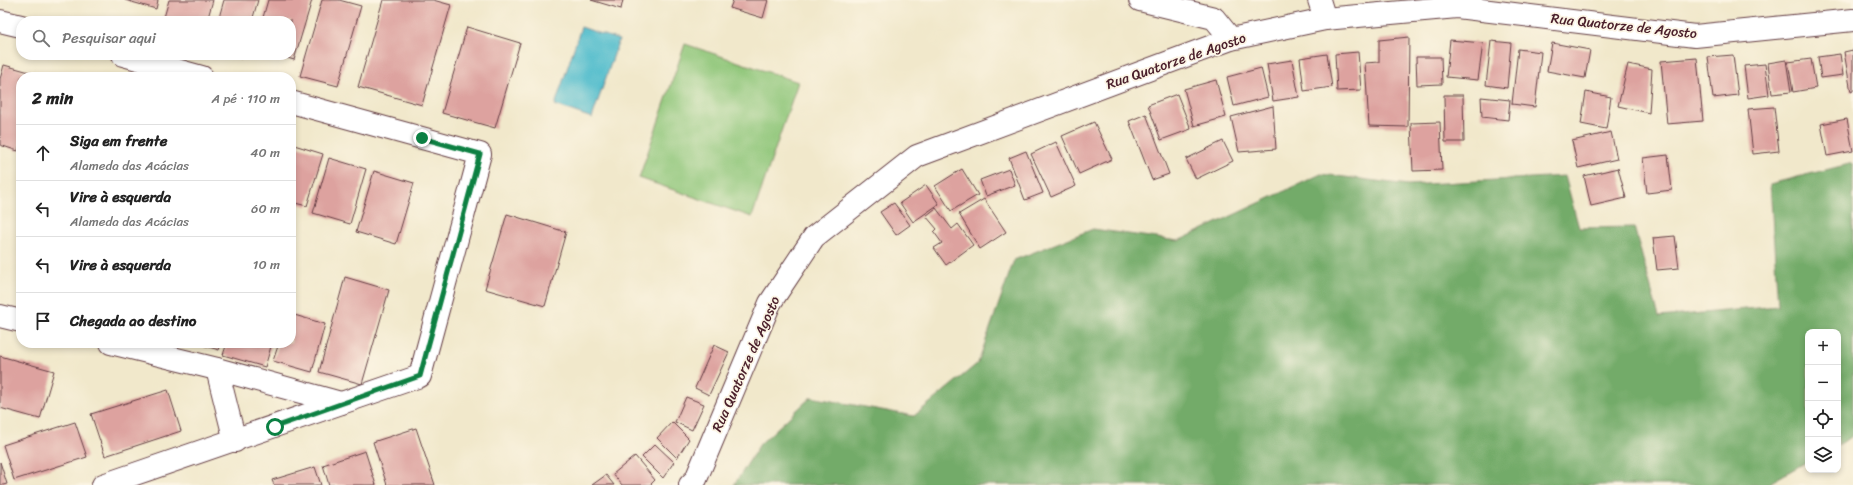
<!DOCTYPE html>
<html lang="pt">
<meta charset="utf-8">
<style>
:root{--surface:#fff;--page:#f6f6f6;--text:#222;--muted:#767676;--line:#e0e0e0}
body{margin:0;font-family:Sriracha,sans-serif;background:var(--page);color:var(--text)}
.controls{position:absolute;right:12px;bottom:12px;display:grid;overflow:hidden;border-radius:8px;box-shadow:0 2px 6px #0003}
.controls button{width:36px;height:36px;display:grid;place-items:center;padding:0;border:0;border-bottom:1px solid var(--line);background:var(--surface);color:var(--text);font:20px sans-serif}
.stop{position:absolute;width:12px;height:12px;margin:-9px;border:3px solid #0b8043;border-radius:50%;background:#fff}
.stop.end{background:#0b8043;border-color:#fff;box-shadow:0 1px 4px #0008}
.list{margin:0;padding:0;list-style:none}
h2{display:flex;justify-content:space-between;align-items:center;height:52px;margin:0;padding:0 16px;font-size:17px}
h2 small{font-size:13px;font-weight:400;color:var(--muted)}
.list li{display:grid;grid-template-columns:26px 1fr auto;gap:12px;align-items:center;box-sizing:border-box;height:56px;padding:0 16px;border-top:1px solid var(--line)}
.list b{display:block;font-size:15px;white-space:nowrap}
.list p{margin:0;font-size:13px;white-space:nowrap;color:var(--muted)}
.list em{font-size:13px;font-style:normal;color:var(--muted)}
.icon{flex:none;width:22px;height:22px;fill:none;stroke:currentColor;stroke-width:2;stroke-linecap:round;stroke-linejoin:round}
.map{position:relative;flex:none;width:1853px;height:485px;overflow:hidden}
.search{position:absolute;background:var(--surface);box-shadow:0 2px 6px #0003;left:16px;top:16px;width:280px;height:44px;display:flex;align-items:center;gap:10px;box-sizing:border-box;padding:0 14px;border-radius:16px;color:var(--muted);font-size:15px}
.panel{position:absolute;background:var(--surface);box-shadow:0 2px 6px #0003;left:16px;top:72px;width:280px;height:276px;border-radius:16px}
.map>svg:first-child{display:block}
</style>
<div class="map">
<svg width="1853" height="485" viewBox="0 0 1853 485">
<rect width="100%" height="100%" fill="#fcf5e5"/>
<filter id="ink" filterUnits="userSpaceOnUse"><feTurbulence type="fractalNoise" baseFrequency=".025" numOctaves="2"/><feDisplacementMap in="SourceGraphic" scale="8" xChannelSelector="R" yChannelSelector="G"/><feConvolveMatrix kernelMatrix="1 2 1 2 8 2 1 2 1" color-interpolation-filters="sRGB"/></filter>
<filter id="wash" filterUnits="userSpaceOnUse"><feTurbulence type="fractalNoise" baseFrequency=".012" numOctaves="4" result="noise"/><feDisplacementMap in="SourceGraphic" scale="16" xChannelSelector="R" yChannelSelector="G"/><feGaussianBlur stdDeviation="0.9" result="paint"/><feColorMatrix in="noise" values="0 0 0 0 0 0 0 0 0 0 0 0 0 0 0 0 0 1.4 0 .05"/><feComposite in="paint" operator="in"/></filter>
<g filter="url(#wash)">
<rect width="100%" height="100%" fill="#f1e8cb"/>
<!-- green -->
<polygon fill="#8fc679" stroke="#6c7252" points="685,44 798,82 752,217 639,178"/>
<!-- forest -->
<polygon fill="#73ab69" stroke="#5e654a" points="1853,163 1853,436 1838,445 1838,332 1808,332 1808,461 1766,485 734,485 760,444 811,397 914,416 978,363 1014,260 1093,229 1178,241 1321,174 1408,185 1565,176 1579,228 1634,227 1659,317 1778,306 1770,184"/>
<!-- water -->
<polygon fill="#50bccc" stroke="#4d6e7c" points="581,27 619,40 592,118 555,105"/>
<g id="blocks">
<!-- building -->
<g fill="#dda29f">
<polygon points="125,0 158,0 156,9"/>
<polygon points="169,0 213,0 207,21 163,21"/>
<polygon points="224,0 258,0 252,21 218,21"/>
<polygon points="268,0 312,0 294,60 278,55 291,55 291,21 262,21"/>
<polygon points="322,0 339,0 361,6 338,86 300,76"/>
<polygon points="383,0 433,0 451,5 422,105 358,87"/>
<polygon points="591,0 623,0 621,9"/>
<polygon points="733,0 768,0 763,18 730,8"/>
<polygon points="467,27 520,43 495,128 442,113"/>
<polygon points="1409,37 1408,127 1369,126 1365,63 1379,62 1379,40"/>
<polygon points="1450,40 1483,43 1478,80 1446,77"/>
<polygon points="1491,41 1511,43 1507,88 1486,85"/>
<polygon points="1552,43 1590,50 1585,78 1547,71"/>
<polygon points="1518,49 1541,52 1535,107 1512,104"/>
<polygon points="1853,50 1853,91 1851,92 1844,52"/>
<polygon points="1358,52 1361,90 1337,91 1335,54"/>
<polygon points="1327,54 1332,87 1304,91 1300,58"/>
<polygon points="1840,54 1843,75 1821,78 1818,57"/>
<polygon points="230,55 243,55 241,59"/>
<polygon points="1733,55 1738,95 1713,98 1708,57"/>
<polygon points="1416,57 1441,57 1442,84 1417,85"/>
<polygon points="1697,58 1703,121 1667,124 1661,61"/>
<polygon points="1811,59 1816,88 1793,92 1788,62"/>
<polygon points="1292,60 1299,97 1273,101 1267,64"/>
<polygon points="1786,60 1791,92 1772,94 1768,63"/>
<polygon points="1628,64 1652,69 1649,113 1618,106"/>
<polygon points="1765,64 1769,95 1748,98 1744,66"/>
<polygon points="4,65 40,75 39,77 21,77 21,140 18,151 0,145 0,79"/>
<polygon points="1261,68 1268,97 1234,106 1227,77"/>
<polygon points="1216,80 1226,117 1194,126 1184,89"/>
<polygon points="1586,92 1611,97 1606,129 1581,124"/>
<polygon points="1177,94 1191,129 1161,140 1148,105"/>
<polygon points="1444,95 1463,95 1464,142 1445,142"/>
<polygon points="1481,97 1510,100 1508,120 1482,117"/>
<polygon points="1273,106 1276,149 1239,152 1231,117"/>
<polygon points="1774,107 1779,151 1753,154 1748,109"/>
<polygon points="1146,114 1169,174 1152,180 1129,121"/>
<polygon points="1847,119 1853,151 1827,156 1821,124"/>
<polygon points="1094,122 1112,159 1079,174 1062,136"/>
<polygon points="1440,122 1442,170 1413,171 1411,123"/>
<polygon points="1611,132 1617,159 1578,168 1572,141"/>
<polygon points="1223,141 1233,161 1196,179 1186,159"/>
<polygon points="1056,142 1076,186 1051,197 1031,154"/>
<polygon points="291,144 323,154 307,206 291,202"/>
<polygon points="1026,151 1043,193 1025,200 1009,158"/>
<polygon points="1668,155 1672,190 1647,193 1643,158"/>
<polygon points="329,158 366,169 350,224 313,213"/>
<polygon points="1618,168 1626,198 1591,206 1584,176"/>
<polygon points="962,169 978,195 951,211 935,186"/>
<polygon points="1009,169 1015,185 986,196 980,180"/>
<polygon points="374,171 414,183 396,244 356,232"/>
<polygon points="926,185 939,204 913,222 900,203"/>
<polygon points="984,199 1006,232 980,249 959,214"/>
<polygon points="894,203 910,225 896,235 880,212"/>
<polygon points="936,208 952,229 958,224 973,245 946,265 934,248 942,243 934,232 937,229 926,216"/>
<polygon points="507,214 566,232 545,306 485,289"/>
<polygon points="1675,236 1679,268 1657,270 1653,238"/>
<polygon points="345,277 389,290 362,384 319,372"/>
<polygon points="291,314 325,324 312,372 273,361 279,343 291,343"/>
<polygon points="195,343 221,343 219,350"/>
<polygon points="227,343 272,343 265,367 223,355"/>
<polygon points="714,345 729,352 709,395 695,388"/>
<polygon points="0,356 54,371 40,419 0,408"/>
<polygon points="168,390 181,431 105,456 91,414"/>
<polygon points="686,397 704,404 692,430 675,422"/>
<polygon points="75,422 87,457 14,480 3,445"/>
<polygon points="672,422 689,439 677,458 657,438"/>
<polygon points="416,428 435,485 387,485 373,442"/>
<polygon points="655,444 674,462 663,478 642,457"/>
<polygon points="365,451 376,485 329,485 323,465"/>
<polygon points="635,456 655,480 650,485 622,485 613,474"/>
<polygon points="0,462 7,484 3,485 0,485"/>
<polygon points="315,467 321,485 274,485 272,480"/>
<polygon points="606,475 614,485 592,485"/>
</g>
</g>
</g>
<g filter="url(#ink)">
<use href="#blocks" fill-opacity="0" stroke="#633d43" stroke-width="1"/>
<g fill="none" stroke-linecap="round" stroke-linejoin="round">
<defs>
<g id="street">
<polyline points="1140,0 1214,18 1231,39"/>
<polyline points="1319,0 1325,19"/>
<polyline points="0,21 21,26"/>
<polyline points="123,55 202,77"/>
<polyline points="0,316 21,321"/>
<polyline points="111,343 217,369 341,403"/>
<polyline points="217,369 235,441"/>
<polyline points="103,485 420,376 480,154 291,102"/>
</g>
<polyline id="secondary" points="690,485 696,479 770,303 814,237 917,156 1231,39 1325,19 1457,7 1695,36 1853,20"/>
</defs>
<!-- street casing -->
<use href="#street" stroke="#633d43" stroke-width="24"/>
<!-- secondary casing -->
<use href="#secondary" stroke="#633d43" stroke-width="24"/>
<!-- street -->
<use href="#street" stroke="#fff" stroke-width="22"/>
<!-- secondary -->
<use href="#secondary" stroke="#fff" stroke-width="22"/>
</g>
</g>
<g fill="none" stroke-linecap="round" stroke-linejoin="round" filter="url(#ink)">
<!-- route -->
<polyline stroke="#0b8043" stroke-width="5" points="275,427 420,376 480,154 422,138"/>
</g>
<g text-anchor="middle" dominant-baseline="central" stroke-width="3.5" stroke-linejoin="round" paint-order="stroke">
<!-- street labels -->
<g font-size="14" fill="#4a1f2b" stroke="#fcf5e5">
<text transform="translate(1624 26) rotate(6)">Rua Quatorze de Agosto</text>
<text transform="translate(1176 61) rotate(-19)">Rua Quatorze de Agosto</text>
<text transform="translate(746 364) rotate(-66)">Rua Quatorze de Agosto</text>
</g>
</g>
</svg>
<div class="controls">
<button>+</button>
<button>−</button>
<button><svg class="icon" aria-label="locate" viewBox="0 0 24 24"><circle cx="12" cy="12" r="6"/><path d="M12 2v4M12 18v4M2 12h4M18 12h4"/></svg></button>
<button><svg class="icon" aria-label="layers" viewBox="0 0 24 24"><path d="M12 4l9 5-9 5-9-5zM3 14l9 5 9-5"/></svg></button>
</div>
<div class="stop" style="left:275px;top:427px"></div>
<div class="stop end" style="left:422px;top:138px"></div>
<div class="search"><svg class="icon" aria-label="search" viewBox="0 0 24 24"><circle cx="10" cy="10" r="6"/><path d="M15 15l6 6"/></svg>Pesquisar aqui</div>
<section class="panel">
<h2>2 min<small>A pé · 110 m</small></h2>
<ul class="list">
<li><svg class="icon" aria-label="ahead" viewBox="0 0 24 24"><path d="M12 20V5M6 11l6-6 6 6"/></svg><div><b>Siga em frente</b><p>Alameda das Acácias</p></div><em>40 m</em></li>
<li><svg class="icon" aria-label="left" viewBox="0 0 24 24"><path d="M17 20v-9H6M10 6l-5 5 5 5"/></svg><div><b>Vire à esquerda</b><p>Alameda das Acácias</p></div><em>60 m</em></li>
<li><svg class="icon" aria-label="left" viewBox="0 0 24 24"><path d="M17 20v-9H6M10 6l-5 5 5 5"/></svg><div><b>Vire à esquerda</b></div><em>10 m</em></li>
<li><svg class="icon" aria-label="arrive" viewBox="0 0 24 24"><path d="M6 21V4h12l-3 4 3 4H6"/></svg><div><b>Chegada ao destino</b></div></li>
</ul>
</section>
</div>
